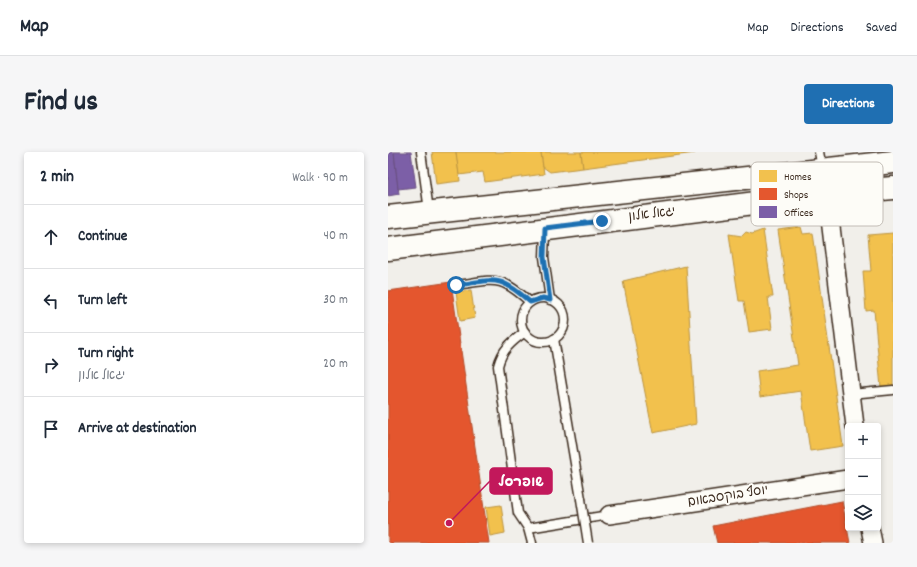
<!DOCTYPE html>
<meta charset="utf-8">
<style>
:root{--surface:#fff;--page:#f6f6f7;--text:#1f2937;--muted:#747a83;--line:#e0e1e3;--accent:#1f6fb2}
body{margin:0;font-family:Dekko,"Playpen Sans Hebrew",sans-serif;background:var(--page);color:var(--text)}
.controls{position:absolute;right:12px;bottom:12px;display:grid;overflow:hidden;border-radius:4px;box-shadow:0 2px 6px #0003}
.controls button{width:36px;height:36px;display:grid;place-items:center;padding:0;border:0;border-bottom:1px solid var(--line);background:var(--surface);color:var(--text);font:20px sans-serif}
.stop{position:absolute;width:12px;height:12px;margin:-9px;border:3px solid #1f6fb2;border-radius:50%;background:#fff}
.stop.end{background:#1f6fb2;border-color:#fff;box-shadow:0 1px 4px #0008}
.list{margin:0;padding:0;list-style:none}
h2{display:flex;justify-content:space-between;align-items:center;height:52px;margin:0;padding:0 16px;font-size:17px}
h2 small{font-size:13px;font-weight:400;color:var(--muted)}
.list li{display:grid;grid-template-columns:26px 1fr auto;gap:12px;align-items:center;box-sizing:border-box;height:64px;padding:0 16px;border-top:1px solid var(--line)}
.list b{display:block;font-size:15px;white-space:nowrap}
.list p{margin:0;font-size:13px;white-space:nowrap;color:var(--muted)}
.list em{font-size:13px;font-style:normal;color:var(--muted)}
.icon{flex:none;width:22px;height:22px;fill:none;stroke:currentColor;stroke-width:2;stroke-linecap:round;stroke-linejoin:round}
.map{position:relative;flex:none;width:505px;height:391px;overflow:hidden;border-radius:4px}
header{display:flex;align-items:center;gap:24px;box-sizing:border-box;height:56px;padding:0 20px;background:var(--surface);border-bottom:1px solid var(--line)}
header strong{font-size:19px}
nav{display:flex;gap:22px;margin-inline-start:auto;font-size:14px}
.intro{display:flex;align-items:center;justify-content:space-between;box-sizing:border-box;height:96px;padding:0 24px}
h1{margin:0;font-size:28px}
.button{padding:10px 18px;border-radius:4px;background:var(--accent);color:#fff;font-size:14px;font-weight:700}
main{display:flex;gap:24px;padding:0 24px}
aside{flex:1;background:var(--surface);border-radius:4px;box-shadow:0 2px 6px #0003}
.map>svg:first-child{display:block}
</style>
<header>
<strong>Map</strong>
<nav><a>Map</a><a>Directions</a><a>Saved</a></nav>
</header>
<div class="intro"><h1>Find us</h1><a class="button">Directions</a></div>
<main>
<aside>
<h2>2 min<small>Walk · 90 m</small></h2>
<ul class="list">
<li><svg class="icon" aria-label="ahead" viewBox="0 0 24 24"><path d="M12 20V5M6 11l6-6 6 6"/></svg><div><b>Continue</b></div><em>40 m</em></li>
<li><svg class="icon" aria-label="left" viewBox="0 0 24 24"><path d="M17 20v-9H6M10 6l-5 5 5 5"/></svg><div><b>Turn left</b></div><em>30 m</em></li>
<li><svg class="icon" aria-label="right" viewBox="0 0 24 24"><path d="M7 20v-9h11M14 6l5 5-5 5"/></svg><div><b>Turn right</b><p>יגאל אלון</p></div><em>20 m</em></li>
<li><svg class="icon" aria-label="arrive" viewBox="0 0 24 24"><path d="M6 21V4h12l-3 4 3 4H6"/></svg><div><b>Arrive at destination</b></div></li>
</ul>
</aside>
<div class="map">
<svg width="505" height="391" viewBox="0 0 505 391">
<rect width="100%" height="100%" fill="#f1efea"/>
<filter id="ink" filterUnits="userSpaceOnUse"><feTurbulence type="fractalNoise" baseFrequency=".025" numOctaves="2"/><feDisplacementMap in="SourceGraphic" scale="8" xChannelSelector="R" yChannelSelector="G"/><feConvolveMatrix kernelMatrix="1 2 1 2 8 2 1 2 1" color-interpolation-filters="sRGB"/></filter>
<g filter="url(#ink)">
<!-- homes -->
<g fill="#f2c14e" stroke="#bb9440">
<polygon points="44,0 68,0 72,29 48,32"/>
<polygon points="68,0 153,0 156,22 97,30 95,20 71,23"/>
<polygon points="153,0 193,0 195,16 162,20 155,15"/>
<polygon points="193,0 302,0 307,1 195,16"/>
<polygon points="413,75 415,82 425,81 455,294 422,299 413,239 372,245 369,219 410,213 390,78"/>
<polygon points="375,78 385,145 380,145 384,177 361,180 356,149 351,149 341,82 354,84 358,80 364,82"/>
<polygon points="505,81 505,235 493,236 486,158 478,159 475,119 483,119 480,83"/>
<polygon points="298,114 308,272 265,281 235,129"/>
<polygon points="83,138 87,166 72,169 68,140"/>
<polygon points="113,353 117,381 102,384 98,355"/>
</g>
<!-- shops -->
<g fill="#e4572e" stroke="#b14a29">
<polygon points="63,130 101,391 0,391 0,139"/>
<polygon points="454,349 462,391 329,391 325,374"/>
</g>
<!-- offices -->
<g fill="#7b5ea7" stroke="#684e7e">
<polygon points="0,0 6,0 11,42 0,44"/>
<polygon points="6,0 23,0 28,35 10,37"/>
</g>
<g fill="none" stroke-linecap="round" stroke-linejoin="round">
<defs>
<g id="lane">
<polyline points="33,0 41,59"/>
<polyline points="431,0 434,16"/>
<polyline points="157,79 156,105 162,148"/>
<path d="M68 133C107 128 111 122 142 150"/>
<circle cx="155" cy="168" r="22"/>
<path d="M137 180C123 190 114 198 110 214L130 361 140 376 221 363"/>
<polyline points="166,187 193,347"/>
<polyline points="463,242 505,238"/>
<polyline points="140,376 144,391"/>
</g>
<g id="street">
<polyline points="434,17 439,42 467,274"/>
<polyline points="221,363 460,327"/>
<polyline points="482,376 485,391"/>
</g>
<g id="secondary">
<polyline points="0,65 505,10"/>
<polyline points="0,97 439,42 505,36"/>
</g>
</defs>
<!-- lane casing -->
<use href="#lane" stroke="#3b2a1e" stroke-width="11"/>
<!-- street casing -->
<use href="#street" stroke="#3b2a1e" stroke-width="20"/>
<!-- secondary casing -->
<use href="#secondary" stroke="#3b2a1e" stroke-width="25"/>
<!-- lane -->
<use href="#lane" stroke="#fdfcf7" stroke-width="8"/>
<!-- street -->
<use href="#street" stroke="#fdfcf7" stroke-width="17"/>
<!-- secondary -->
<use href="#secondary" stroke="#fdfcf7" stroke-width="22"/>
<defs>
<polyline id="lane-bridge" points="193,347 200,391"/>
</defs>
<!-- lane-bridge casing -->
<use href="#lane-bridge" stroke="#3b2a1e" stroke-width="11" stroke-linecap="butt"/>
<!-- lane-bridge -->
<use href="#lane-bridge" stroke="#fdfcf7" stroke-width="8"/>
</g>
</g>
<g fill="none" stroke-linecap="round" stroke-linejoin="round" filter="url(#ink)">
<!-- route -->
<path stroke="#1f6fb2" stroke-width="5" d="M68 133C107 128 111 122 142 150L155 146 162 148 156 105 157 76 214 69"/>
</g>
<g text-anchor="middle" dominant-baseline="central" stroke-width="4" stroke-linejoin="round" paint-order="stroke">
<!-- street labels -->
<g font-size="13" fill="#3b2a1e" stroke="#fdfcf7">
<text transform="translate(264 63) rotate(-7)">יגאל אלון</text>
<text transform="translate(340 345) rotate(-9)">יוסף בוקסבאום</text>
</g>
</g>
<!-- legend -->
<rect x="363" y="10" width="132" height="64" rx="6" fill="#fdfcf7" stroke="#c3bdb6" stroke-width="1"/>
<rect x="371" y="18" width="18" height="12" fill="#f2c14e"/>
<rect x="371" y="36" width="18" height="12" fill="#e4572e"/>
<rect x="371" y="54" width="18" height="12" fill="#7b5ea7"/>
<g font-size="11" fill="#3b2a1e">
<text x="396" y="28">Homes</text>
<text x="396" y="46">Shops</text>
<text x="396" y="64">Offices</text>
</g>
<!-- callouts -->
<path fill="none" stroke="#c2185b" stroke-width="1.5" d="M61 371L102 329"/>
<circle fill="#c2185b" stroke="#fdfcf7" stroke-width="1.5" cx="61" cy="371" r="4"/>
<rect fill="#c2185b" stroke="#c2185b" stroke-width="1.5" x="102" y="316" width="62" height="26" rx="4"/>
<g font-size="14" text-anchor="middle" font-weight="bold" fill="#fff">
<text x="133" y="334">שופרסל</text>
</g>
</svg>
<div class="controls">
<button>+</button>
<button>−</button>
<button><svg class="icon" aria-label="layers" viewBox="0 0 24 24"><path d="M12 4l9 5-9 5-9-5zM3 14l9 5 9-5"/></svg></button>
</div>
<div class="stop" style="left:68px;top:133px"></div>
<div class="stop end" style="left:214px;top:69px"></div>
</div>
</main>
